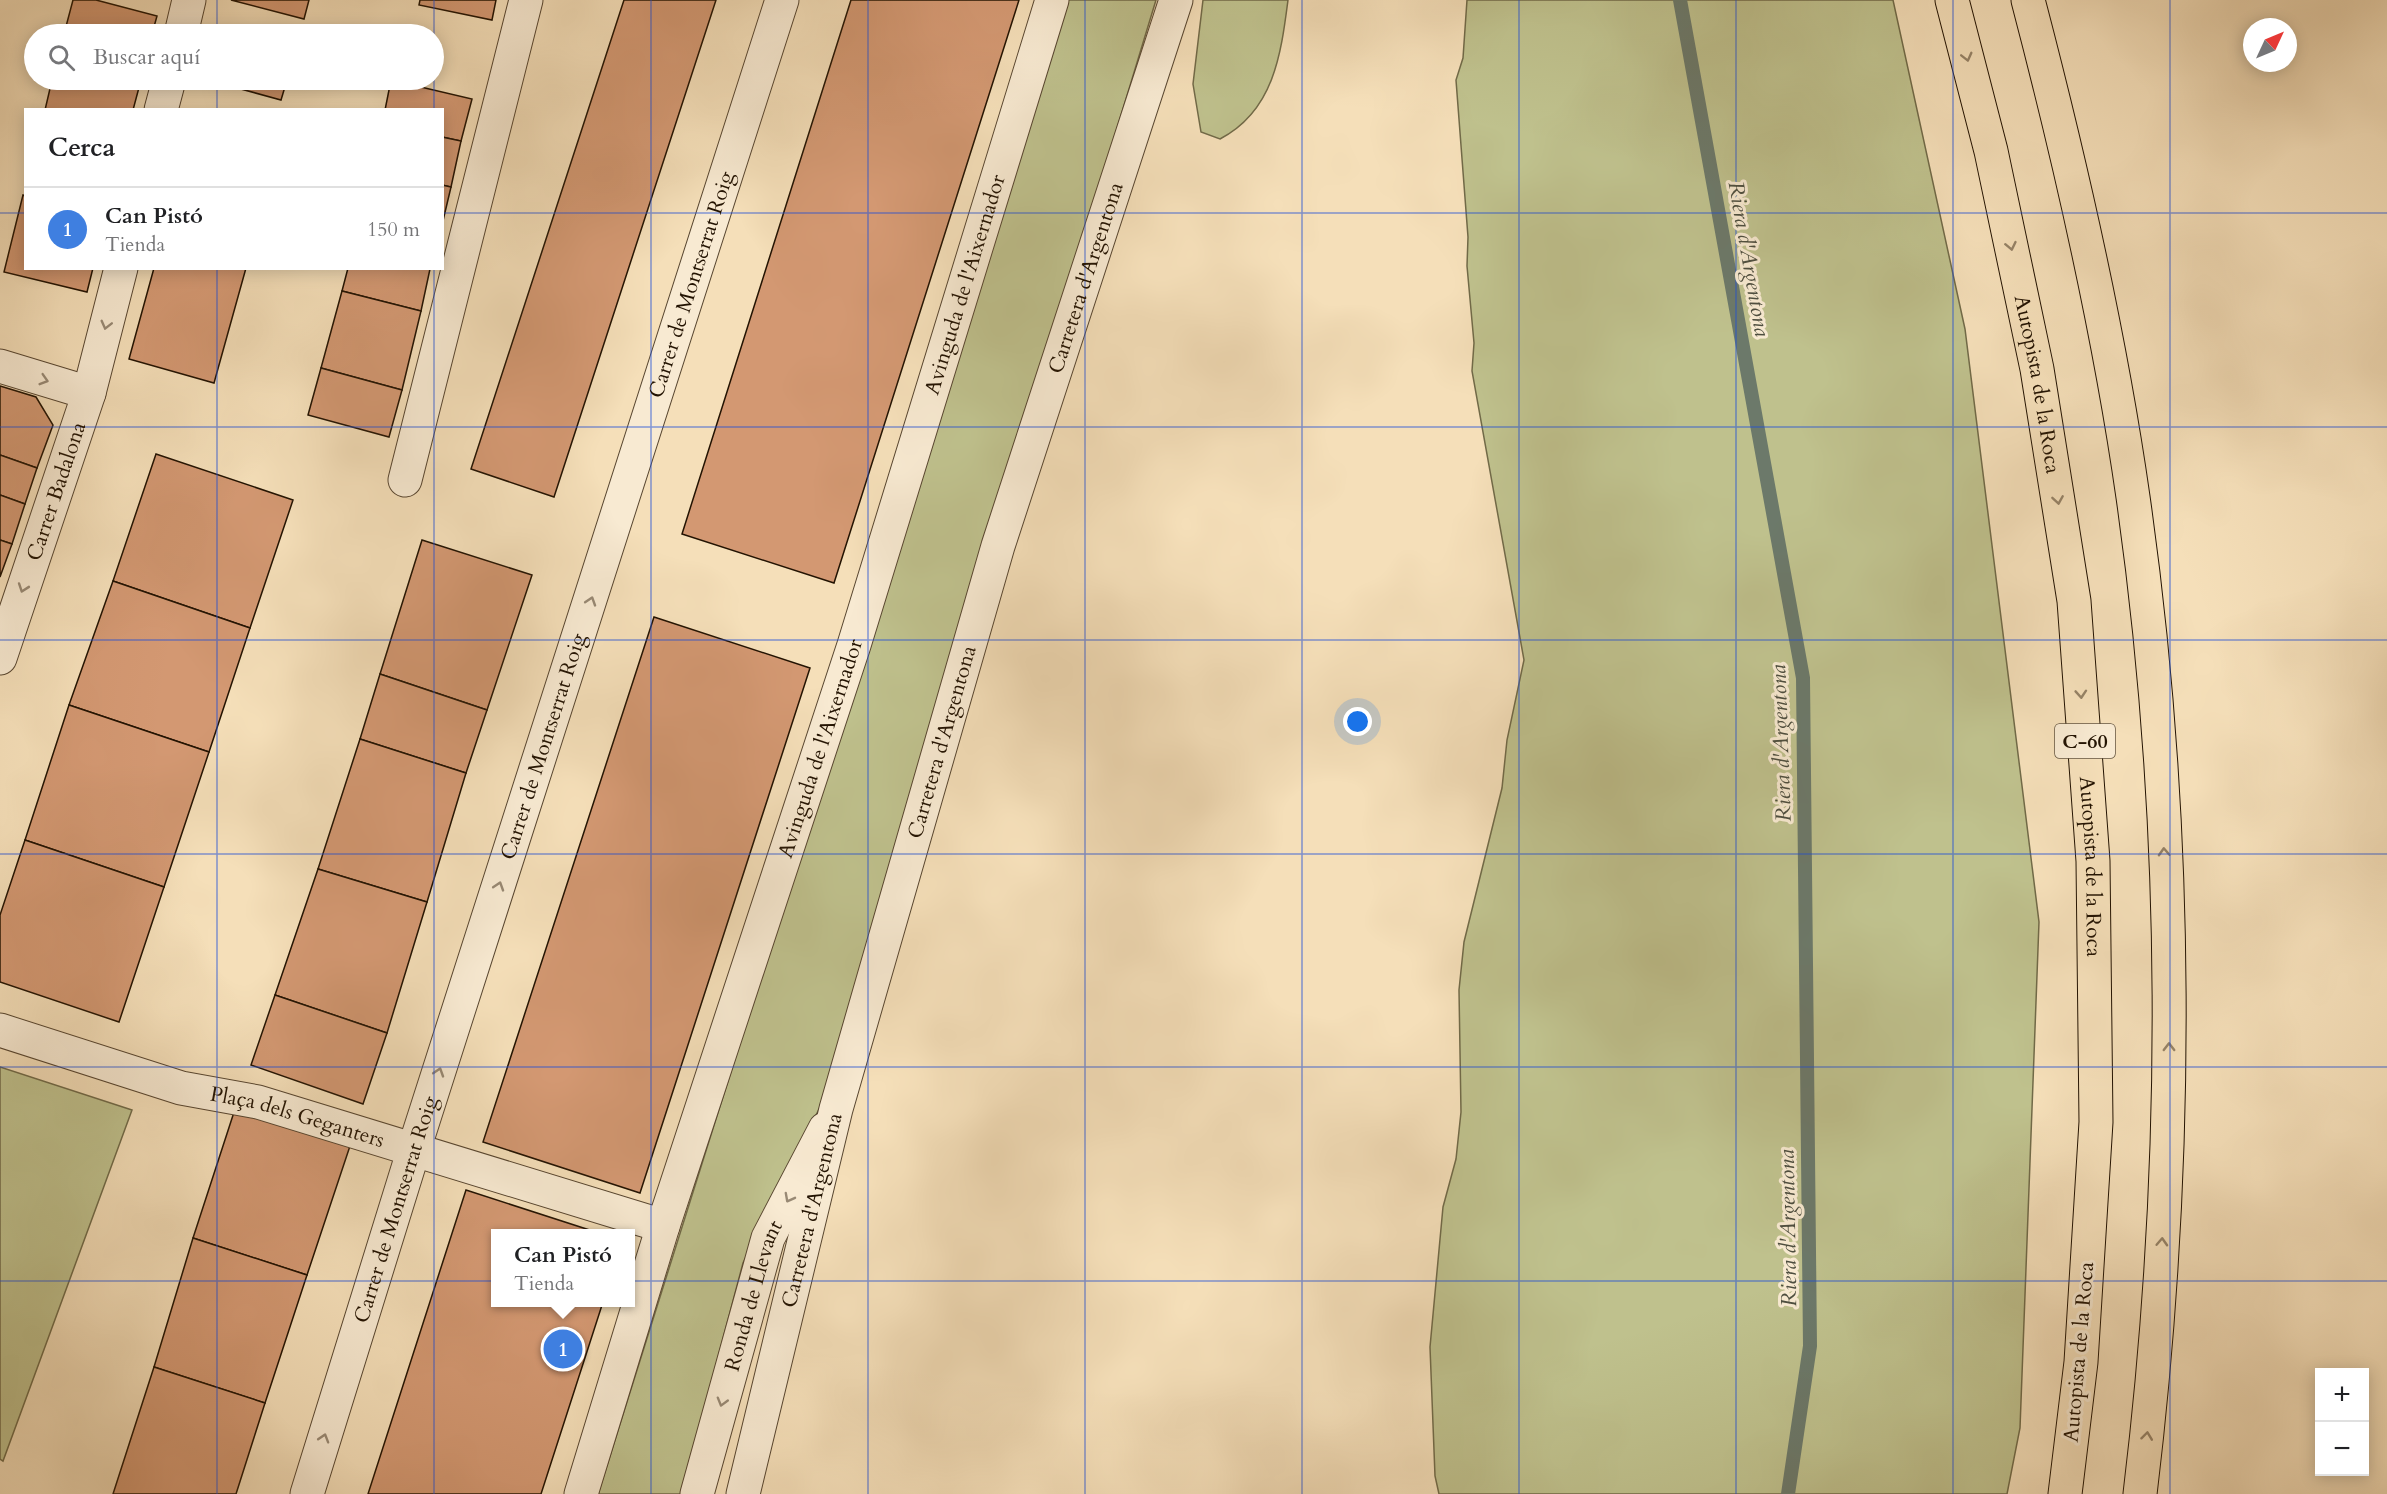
<!DOCTYPE html>
<html lang="es">
<meta charset="utf-8">
<style>
:root{--surface:#fff;--page:#f6f6f6;--text:#202124;--muted:#757577;--line:#e0e0e0;--accent:#8f2418}
body{margin:0;font-family:Cardo,serif;background:var(--page);color:var(--text)}
.controls{position:absolute;right:18px;bottom:18px;display:grid;overflow:hidden;border-radius:0px;box-shadow:0 3px 15px #0003}
.controls button{width:54px;height:54px;display:grid;place-items:center;padding:0;border:0;border-bottom:2px solid var(--line);background:var(--surface);color:var(--text);font:30px sans-serif}
.compass{position:absolute;left:2243px;top:18px;width:54px;height:54px;border-radius:50%;background:var(--surface);box-shadow:0 3px 15px #0003;rotate:46deg}
.you{position:absolute;left:1358px;top:722px;width:21px;height:21px;margin:-15px;border:4px solid #fff;border-radius:50%;background:#1a73e8;box-shadow:0 0 0 9px #1a73e833}
.badge{display:grid;place-items:center;width:39px;height:39px;border-radius:50%;background:var(--accent);color:#fff;font-size:20px;font-weight:700}
.pin{position:absolute;translate:-50% -50%;border:3px solid #fff;box-shadow:0 2px 6px #0006}
.popup{position:absolute;left:491px;top:1229px;width:144px;height:78px;box-sizing:border-box;display:grid;place-content:center;border-radius:0px;background:var(--surface);filter:drop-shadow(0 2px 4px #0005);font-size:20px;white-space:nowrap;color:var(--muted)}
.popup b{font-size:22px;color:var(--text)}
.popup::after{content:'';position:absolute;left:50%;top:100%;margin-left:-12px;border:12px solid transparent;border-top-color:var(--surface)}
.list{margin:0;padding:0;list-style:none}
h2{display:flex;justify-content:space-between;align-items:center;height:78px;margin:0;padding:0 24px;font-size:26px}
h2 small{font-size:20px;font-weight:400;color:var(--muted)}
.list li{display:grid;grid-template-columns:39px 1fr auto;gap:18px;align-items:center;box-sizing:border-box;height:84px;padding:0 24px;border-top:2px solid var(--line)}
.list b{display:block;font-size:22px;white-space:nowrap}
.list p{margin:0;font-size:20px;white-space:nowrap;color:var(--muted)}
.list em{font-size:20px;font-style:normal;color:var(--muted)}
.icon{flex:none;width:33px;height:33px;fill:none;stroke:currentColor;stroke-width:2;stroke-linecap:round;stroke-linejoin:round}
.map{position:relative;flex:none;width:2387px;height:1494px;overflow:hidden}
.search{position:absolute;background:var(--surface);box-shadow:0 3px 15px #0003;left:24px;top:24px;width:420px;height:66px;display:flex;align-items:center;gap:15px;box-sizing:border-box;padding:0 21px;border-radius:33px;color:var(--muted);font-size:22px}
.panel{position:absolute;background:var(--surface);box-shadow:0 3px 15px #0003;left:24px;top:108px;width:420px;height:162px;border-radius:0px}
.map>svg:first-child{display:block}
</style>
<div class="map">
<svg width="2387" height="1494" viewBox="0 0 2387 1494">
<rect width="100%" height="100%" fill="#f5dfb9"/>
<filter id="stains"><feTurbulence type="fractalNoise" baseFrequency=".00333" numOctaves="4"/><feColorMatrix values="0 0 0 0 .2 0 0 0 0 .09 0 0 0 0 .02 0 0 0 .5 -.17"/></filter>
<radialGradient id="worn" r=".72"><stop offset=".6" stop-color="#630" stop-opacity="0"/><stop offset="1" stop-color="#630" stop-opacity=".3"/></radialGradient>
<!-- green -->
<g fill="#bfc18d" stroke="#716a48" stroke-width="1.5">
<polygon points="1062,0 1156,0 820,1107 743,1263 682,1494 598,1494 840,725"/>
<path d="M1203 0H1288C1281 54 1274 111 1220 139L1201 132 1193 84Z"/>
<polygon points="1467,0 1893,0 1965,329 2039,922 2020,1428 2007,1494 1439,1494 1435,1476 1430,1347 1443,1207 1456,1159 1461,1112 1459,990 1464,942 1502,788 1507,740 1524,660 1472,371 1474,343 1467,266 1468,237 1456,80 1463,58"/>
<polygon points="0,1067 132,1110 3,1461 0,1459"/>
</g>
<g fill="none" stroke-linecap="round" stroke-linejoin="round">
<!-- stream -->
<polyline stroke="#6c796a" stroke-width="14" points="1680,0 1803,678 1810,1346 1788,1494"/>
</g>
<!-- building -->
<g fill="#d39872" stroke="#231302" stroke-width="1.5">
<polygon points="73,0 96,0 157,16 152,34 64,34"/>
<polygon points="231,0 309,0 304,19"/>
<polygon points="420,0 496,0 492,20 419,5"/>
<polygon points="624,0 716,0 554,497 471,469"/>
<polygon points="851,0 1019,0 834,583 682,534"/>
<polygon points="52,80 141,80 133,110 45,110"/>
<polygon points="208,80 287,80 281,100"/>
<polygon points="391,80 472,99 461,141 442,137 442,110 385,110"/>
<polygon points="442,137 461,141 451,187 442,185"/>
<polygon points="442,185 451,187 442,225"/>
<polygon points="23,195 26,196 26,268 93,268 87,292 4,272"/>
<polygon points="154,268 246,268 214,383 129,359"/>
<polygon points="348,268 430,269 421,311 342,291"/>
<polygon points="342,291 421,311 402,390 321,368"/>
<polygon points="321,368 402,390 389,437 308,415"/>
<polygon points="0,386 36,397 53,425 37,468 0,455"/>
<polygon points="156,454 293,500 250,628 113,581"/>
<polygon points="0,455 37,468 25,504 0,495"/>
<polygon points="0,495 25,504 12,544 0,540"/>
<polygon points="0,540 12,544 0,577"/>
<polygon points="422,540 532,575 487,710 380,674"/>
<polygon points="113,581 250,628 209,752 69,705"/>
<polygon points="654,617 810,668 640,1193 483,1142"/>
<polygon points="380,674 487,710 466,773 360,739"/>
<polygon points="69,705 209,752 164,887 25,840"/>
<polygon points="360,739 466,773 427,902 318,869"/>
<polygon points="25,840 164,887 119,1022 0,982 0,915"/>
<polygon points="318,869 427,902 387,1033 275,995"/>
<polygon points="275,995 387,1033 363,1104 251,1065"/>
<polygon points="236,1106 350,1146 307,1275 193,1238"/>
<polygon points="466,1190 602,1234 496,1234 496,1302 603,1302 541,1494 368,1494"/>
<polygon points="193,1238 307,1275 265,1403 154,1367"/>
<polygon points="154,1367 265,1403 236,1494 113,1494"/>
</g>
<g fill="none" stroke-linecap="round" stroke-linejoin="round">
<defs>
<g id="minor">
<polyline points="181,34 189,0"/>
<polyline points="161,110 169,80"/>
<polyline points="0,366 89,393"/>
<polyline points="405,480 526,0"/>
<path id="s1" d="M0 658 89 393 121 268"/>
<path id="s2" d="M0 1030 181 1088 258 1102 663 1226"/>
<path id="s3" d="M307 1494 414 1149 782 0"/>
<path id="s4" d="M581 1494 663 1226 854 645 1052 0"/>
<path id="s5" d="M697 1494 768 1238 825 1129"/>
</g>
<g id="tertiary">
<path id="s6" d="M743 1494 836 1109 998 546 1176 0"/>
</g>
<g id="motorway">
<path id="s7" d="M1952 0 1991 151 2037 369 2074 601 2093 861 2096 1122 2081 1362 2065 1494"/>
<path d="M2028 0C2071 164 2109 329 2133 497 2180 826 2180 1164 2140 1494"/>
</g>
</defs>
<!-- minor casing -->
<use href="#minor" stroke="#584630" stroke-width="35"/>
<!-- tertiary casing -->
<use href="#tertiary" stroke="#584630" stroke-width="35"/>
<!-- motorway casing -->
<use href="#motorway" stroke="#231302" stroke-width="35"/>
<!-- minor -->
<use href="#minor" stroke="#f8ead2" stroke-width="33"/>
<!-- tertiary -->
<use href="#tertiary" stroke="#f8ead2" stroke-width="33"/>
<!-- motorway -->
<use href="#motorway" stroke="#f5dfb9" stroke-width="33"/>
</g>
<!-- one-way arrows -->
<defs><path id="oneway-chevron" d="M-2-3.5L2.5 0L-2 3.5" fill="none" stroke-width="1.6" stroke-linecap="round" stroke-linejoin="round" transform="scale(1.5)"/></defs>
<g stroke="#968367">
<use href="#oneway-chevron" transform="translate(1967 57) rotate(76)"/>
<use href="#oneway-chevron" transform="translate(2011 246) rotate(78)"/>
<use href="#oneway-chevron" transform="translate(2058 500) rotate(81)"/>
<use href="#oneway-chevron" transform="translate(2081 694) rotate(86)"/>
<use href="#oneway-chevron" transform="translate(2164 852) rotate(-93)"/>
<use href="#oneway-chevron" transform="translate(2169 1047) rotate(-90)"/>
<use href="#oneway-chevron" transform="translate(2162 1242) rotate(-87)"/>
<use href="#oneway-chevron" transform="translate(2147 1436) rotate(-83)"/>
</g>
<g stroke="#988974">
<use href="#oneway-chevron" transform="translate(106 325) rotate(104)"/>
<use href="#oneway-chevron" transform="translate(44 380) rotate(17)"/>
<use href="#oneway-chevron" transform="translate(23 588) rotate(109)"/>
<use href="#oneway-chevron" transform="translate(591 601) rotate(-72)"/>
<use href="#oneway-chevron" transform="translate(499 886) rotate(-72)"/>
<use href="#oneway-chevron" transform="translate(439 1072) rotate(-72)"/>
<use href="#oneway-chevron" transform="translate(789 1198) rotate(118)"/>
<use href="#oneway-chevron" transform="translate(722 1402) rotate(106)"/>
<use href="#oneway-chevron" transform="translate(324 1438) rotate(-73)"/>
</g>
<!-- grid -->
<path fill="none" stroke="#1d4ed8" stroke-width="1.5" stroke-opacity="0.55" d="M217 0V34M434 0V110M651 0V1494M868 0V1494M1085 0V1494M1302 0V1494M1519 0V1494M1736 0V1494M1953 0V1494M2170 0V1494M217 80V110M0 213H26M442 213H2387M217 268V1494M434 268V1494M0 427H2387M0 640H2387M0 854H2387M0 1067H2387M0 1281H2387"/>
<g text-anchor="middle" dominant-baseline="central" stroke-width="6" stroke-linejoin="round" paint-order="stroke">
<!-- shield labels -->
<rect fill="#f8ead2" stroke="#635440" stroke-width="1.5" x="2055" y="724" width="60" height="34" rx="4.5"/>
<g font-size="20" font-weight="bold" fill="#231302">
<text x="2085" y="741">C-60</text>
</g>
<!-- street labels -->
<g font-size="21" fill="#231302" stroke="#f8ead2">
<text stroke="none"><textPath href="#s6" startOffset="1264">Carretera d'Argentona</textPath></text>
<text stroke="none"><textPath href="#s3" startOffset="1269">Carrer de Montserrat Roig</textPath></text>
<text stroke="none"><textPath href="#s4" startOffset="1269">Avinguda de l'Aixernador</textPath></text>
<text stroke="none"><textPath href="#s7" startOffset="394">Autopista de la Roca</textPath></text>
<text stroke="none"><textPath href="#s1" startOffset="176">Carrer Badalona</textPath></text>
<text stroke="none"><textPath href="#s6" startOffset="778">Carretera d'Argentona</textPath></text>
<text stroke="none"><textPath href="#s3" startOffset="784">Carrer de Montserrat Roig</textPath></text>
<text stroke="none"><textPath href="#s4" startOffset="783">Avinguda de l'Aixernador</textPath></text>
<text stroke="none"><textPath href="#s7" startOffset="880">Autopista de la Roca</textPath></text>
<text stroke="none"><textPath href="#s2" startOffset="310">Plaça dels Geganters</textPath></text>
<text stroke="none"><textPath href="#s3" startOffset="298">Carrer de Montserrat Roig</textPath></text>
<text stroke="none"><textPath href="#s6" startOffset="292">Carretera d'Argentona</textPath></text>
<text stroke="none"><textPath href="#s5" startOffset="206">Ronda de Llevant</textPath></text>
<text transform="translate(2079 1352) rotate(-85)">Autopista de la Roca</text>
</g>
<!-- water labels -->
<g font-size="22" font-style="italic" fill="#4d4e3f" stroke="#f8ead2">
<text transform="translate(1749 259) rotate(80)">Riera d'Argentona</text>
<text transform="translate(1781 743) rotate(-92)">Riera d'Argentona</text>
<text transform="translate(1788 1228) rotate(-91)">Riera d'Argentona</text>
</g>
</g>
<rect width="100%" height="100%" filter="url(#stains)"/>
<rect width="100%" height="100%" fill="url(#worn)"/>
</svg>
<div class="controls">
<button>+</button>
<button>−</button>
</div>
<svg class="compass" viewBox="-18 -18 36 36"><path d="M0-13l5 13h-10z" fill="#e53935"/><path d="M0 13l5-13h-10z" fill="#757577"/></svg>
<div class="you"></div>
<div class="pin badge" style="left:563px;top:1349px;background:#3f7fe0">1</div>
<div class="popup"><b>Can Pistó</b>Tienda</div>
<div class="search"><svg class="icon" aria-label="search" viewBox="0 0 24 24"><circle cx="10" cy="10" r="6"/><path d="M15 15l6 6"/></svg>Buscar aquí</div>
<section class="panel">
<h2>Cerca<small></small></h2>
<ul class="list">
<li><span class="badge" style="background:#3f7fe0">1</span><div><b>Can Pistó</b><p>Tienda</p></div><em>150 m</em></li>
</ul>
</section>
</div>
